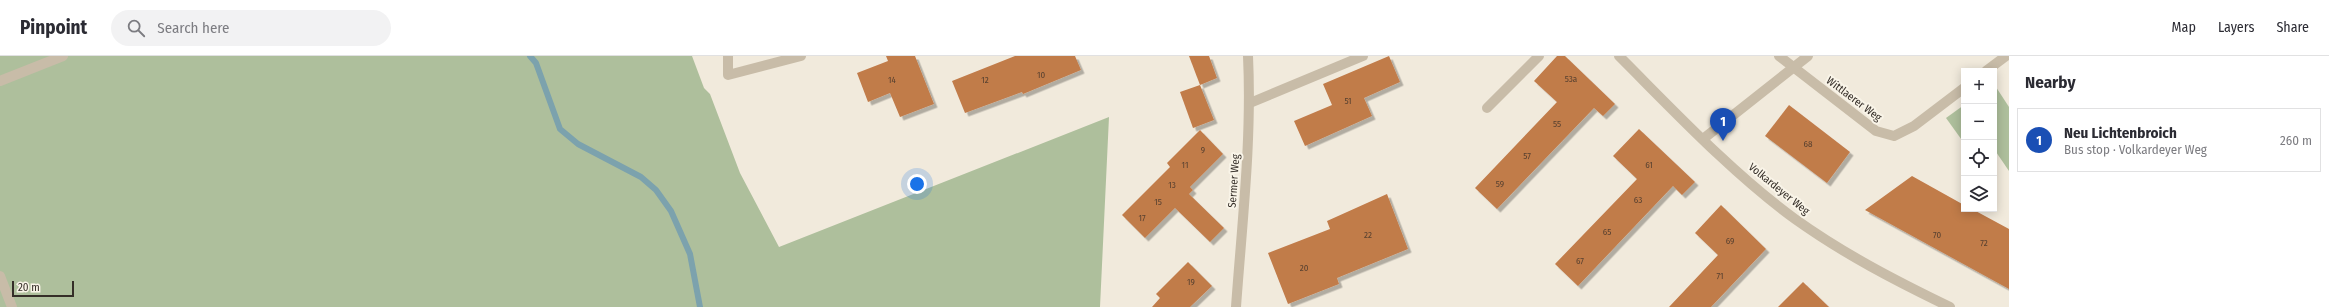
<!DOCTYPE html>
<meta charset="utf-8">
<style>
:root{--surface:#fff;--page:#f2f2f3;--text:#2b2b33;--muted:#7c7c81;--line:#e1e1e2;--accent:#1f4955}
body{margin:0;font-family:"Fira Sans Condensed",sans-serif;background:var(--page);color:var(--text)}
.controls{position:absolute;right:12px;top:12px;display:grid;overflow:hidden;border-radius:0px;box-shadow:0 2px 10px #0003}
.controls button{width:36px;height:36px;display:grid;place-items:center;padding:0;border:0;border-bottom:1px solid var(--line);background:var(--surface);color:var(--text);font:20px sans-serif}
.scale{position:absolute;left:12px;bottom:10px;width:62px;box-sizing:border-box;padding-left:4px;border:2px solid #352e28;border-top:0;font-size:11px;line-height:14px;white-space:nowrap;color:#352e28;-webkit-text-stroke:3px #f9f4e8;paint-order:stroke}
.you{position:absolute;left:917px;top:128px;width:14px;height:14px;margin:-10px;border:3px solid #fff;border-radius:50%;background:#1a73e8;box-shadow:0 0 0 6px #1a73e833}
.badge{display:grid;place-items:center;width:26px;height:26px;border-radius:50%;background:var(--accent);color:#fff;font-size:13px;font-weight:700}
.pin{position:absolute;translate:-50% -33px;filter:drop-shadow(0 1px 2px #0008)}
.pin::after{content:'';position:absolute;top:21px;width:14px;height:12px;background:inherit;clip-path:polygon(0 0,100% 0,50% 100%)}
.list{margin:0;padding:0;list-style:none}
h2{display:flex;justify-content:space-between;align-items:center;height:52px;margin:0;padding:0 16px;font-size:17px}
h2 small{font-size:13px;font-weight:400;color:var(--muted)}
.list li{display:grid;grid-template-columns:26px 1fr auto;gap:12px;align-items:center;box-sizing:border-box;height:64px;margin:0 8px 8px;padding:0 8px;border:1px solid var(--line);border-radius:0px}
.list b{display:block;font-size:15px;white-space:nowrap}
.list p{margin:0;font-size:13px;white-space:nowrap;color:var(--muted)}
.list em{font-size:13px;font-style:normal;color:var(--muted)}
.icon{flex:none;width:22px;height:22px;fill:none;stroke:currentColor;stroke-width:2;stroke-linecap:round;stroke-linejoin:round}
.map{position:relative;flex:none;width:2009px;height:251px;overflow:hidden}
header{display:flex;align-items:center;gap:24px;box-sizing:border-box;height:56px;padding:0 20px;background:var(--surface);border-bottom:1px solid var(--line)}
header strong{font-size:19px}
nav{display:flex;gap:22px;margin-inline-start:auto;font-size:14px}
.search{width:280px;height:36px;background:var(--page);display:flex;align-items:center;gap:10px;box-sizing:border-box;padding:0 14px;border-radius:22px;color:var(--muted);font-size:15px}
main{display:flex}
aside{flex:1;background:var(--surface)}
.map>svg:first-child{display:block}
</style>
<header>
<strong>Pinpoint</strong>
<div class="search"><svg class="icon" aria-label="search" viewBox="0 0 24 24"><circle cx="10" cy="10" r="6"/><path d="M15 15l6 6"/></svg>Search here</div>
<nav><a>Map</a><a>Layers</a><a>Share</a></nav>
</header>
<main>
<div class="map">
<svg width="2009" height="251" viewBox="0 0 2009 251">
<defs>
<filter id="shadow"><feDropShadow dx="3.5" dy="3.5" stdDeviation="0" flood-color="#0004"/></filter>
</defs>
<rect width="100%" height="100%" fill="#f1eadc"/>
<!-- green -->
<g fill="#aebf9c">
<polygon points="0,0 692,0 704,32 710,38 740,117 779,191 1109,61 1100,251 0,251"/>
<polygon points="1994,28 2009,51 2009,115 1994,93"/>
<polygon points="1964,49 1964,87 1946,62"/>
</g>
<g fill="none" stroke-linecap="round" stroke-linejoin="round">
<!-- stream -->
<polyline stroke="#7ca2ad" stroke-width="6" points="530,0 536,7 560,73 578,88 641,121 656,134 671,155 690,198 700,251"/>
</g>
<!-- building -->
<g fill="#c17b4a" filter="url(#shadow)">
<polygon points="886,0 915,0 934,48 900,61 890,37 868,46 857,17 888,5"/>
<polygon points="1015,0 1075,0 1081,14 1023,38 1022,36 965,57 952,25"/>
<polygon points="1189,0 1209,0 1217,22 1200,29"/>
<polygon points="1389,0 1400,26 1364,42 1372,60 1305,90 1294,65 1332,49 1323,28"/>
<polygon points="1557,0 1565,0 1615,48 1603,60 1594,52 1497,153 1475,132 1557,46 1534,25"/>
<polygon points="1200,29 1214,64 1193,72 1180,36"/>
<polygon points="1789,49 1850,96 1827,127 1765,80"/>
<polygon points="1639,73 1695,126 1682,139 1673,130 1578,230 1555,208 1637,123 1613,100"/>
<polygon points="1200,74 1223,98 1190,131 1193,134 1189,138 1224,172 1210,186 1175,152 1145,182 1122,159 1170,111 1167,107"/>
<polygon points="1912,120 1964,149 1964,153 1972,153 2009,173 2009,233 1865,154"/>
<polygon points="1387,138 1408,193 1337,222 1339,228 1288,248 1268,197 1330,173 1327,165"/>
<polygon points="1721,149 1766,193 1711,251 1669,251 1718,199 1695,177"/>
<polygon points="1188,206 1212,230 1190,251 1152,251 1160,242 1156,238"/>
<polygon points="1803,226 1829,251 1778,251"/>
</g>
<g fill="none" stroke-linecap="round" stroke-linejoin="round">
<!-- minor -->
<g stroke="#c8bca8" stroke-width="10">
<polyline points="728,0 728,19 801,0"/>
<path d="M1619 0C1673 54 1733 118 1795 163 1844 198 1896 225 1950 251"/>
<polyline points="1779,0 1876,75 1894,80 1914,70 1964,32"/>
<polyline points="1986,15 2006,0"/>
<polyline points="0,25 63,0"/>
<polyline points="1250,47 1363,0"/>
<polyline points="1487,52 1539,0"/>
<polyline points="1703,83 1808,0"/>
<polyline points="0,220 12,251"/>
<path d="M1236 251C1242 167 1252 84 1248 0"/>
</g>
</g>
<g text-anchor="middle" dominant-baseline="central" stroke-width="4" stroke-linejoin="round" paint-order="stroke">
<!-- number labels -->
<g font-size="9" fill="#584130">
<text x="1041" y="19">10</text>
<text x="1571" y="23">53a</text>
<text x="892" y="24">14</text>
<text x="985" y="24">12</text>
<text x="1348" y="45">51</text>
<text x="1557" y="68">55</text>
<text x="1808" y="88">68</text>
<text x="1203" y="94">9</text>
<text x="1527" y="100">57</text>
<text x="1185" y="109">11</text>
<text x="1649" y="109">61</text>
<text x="1500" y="128">59</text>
<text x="1172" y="129">13</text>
<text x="1638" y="144">63</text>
<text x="1158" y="146">15</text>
<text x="1142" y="162">17</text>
<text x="1607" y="176">65</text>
<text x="1368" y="179">22</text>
<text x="1937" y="179">70</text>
<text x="1730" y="185">69</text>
<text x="1984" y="187">72</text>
<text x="1580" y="205">67</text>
<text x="1304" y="212">20</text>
<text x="1720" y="220">71</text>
<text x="1191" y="226">19</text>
</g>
<!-- street labels -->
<g font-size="11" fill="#352e28" stroke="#f9f4e8">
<text transform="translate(1854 43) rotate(37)">Wittlaerer Weg</text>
<text transform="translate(1234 125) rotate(-86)">Sermer Weg</text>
<text transform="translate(1779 133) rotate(39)">Volkardeyer Weg</text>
</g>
</g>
</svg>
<div class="controls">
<button>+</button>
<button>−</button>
<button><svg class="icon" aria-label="locate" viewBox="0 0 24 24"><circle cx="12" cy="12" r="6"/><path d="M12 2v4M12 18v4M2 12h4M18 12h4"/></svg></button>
<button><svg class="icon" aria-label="layers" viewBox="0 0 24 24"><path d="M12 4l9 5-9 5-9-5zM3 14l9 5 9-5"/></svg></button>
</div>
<div class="scale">20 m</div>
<div class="you"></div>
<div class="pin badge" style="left:1723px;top:85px;background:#1a4fb4">1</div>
</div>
<aside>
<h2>Nearby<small></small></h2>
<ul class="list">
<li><span class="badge" style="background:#1a4fb4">1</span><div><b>Neu Lichtenbroich</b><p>Bus stop · Volkardeyer Weg</p></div><em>260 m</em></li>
</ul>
</aside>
</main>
